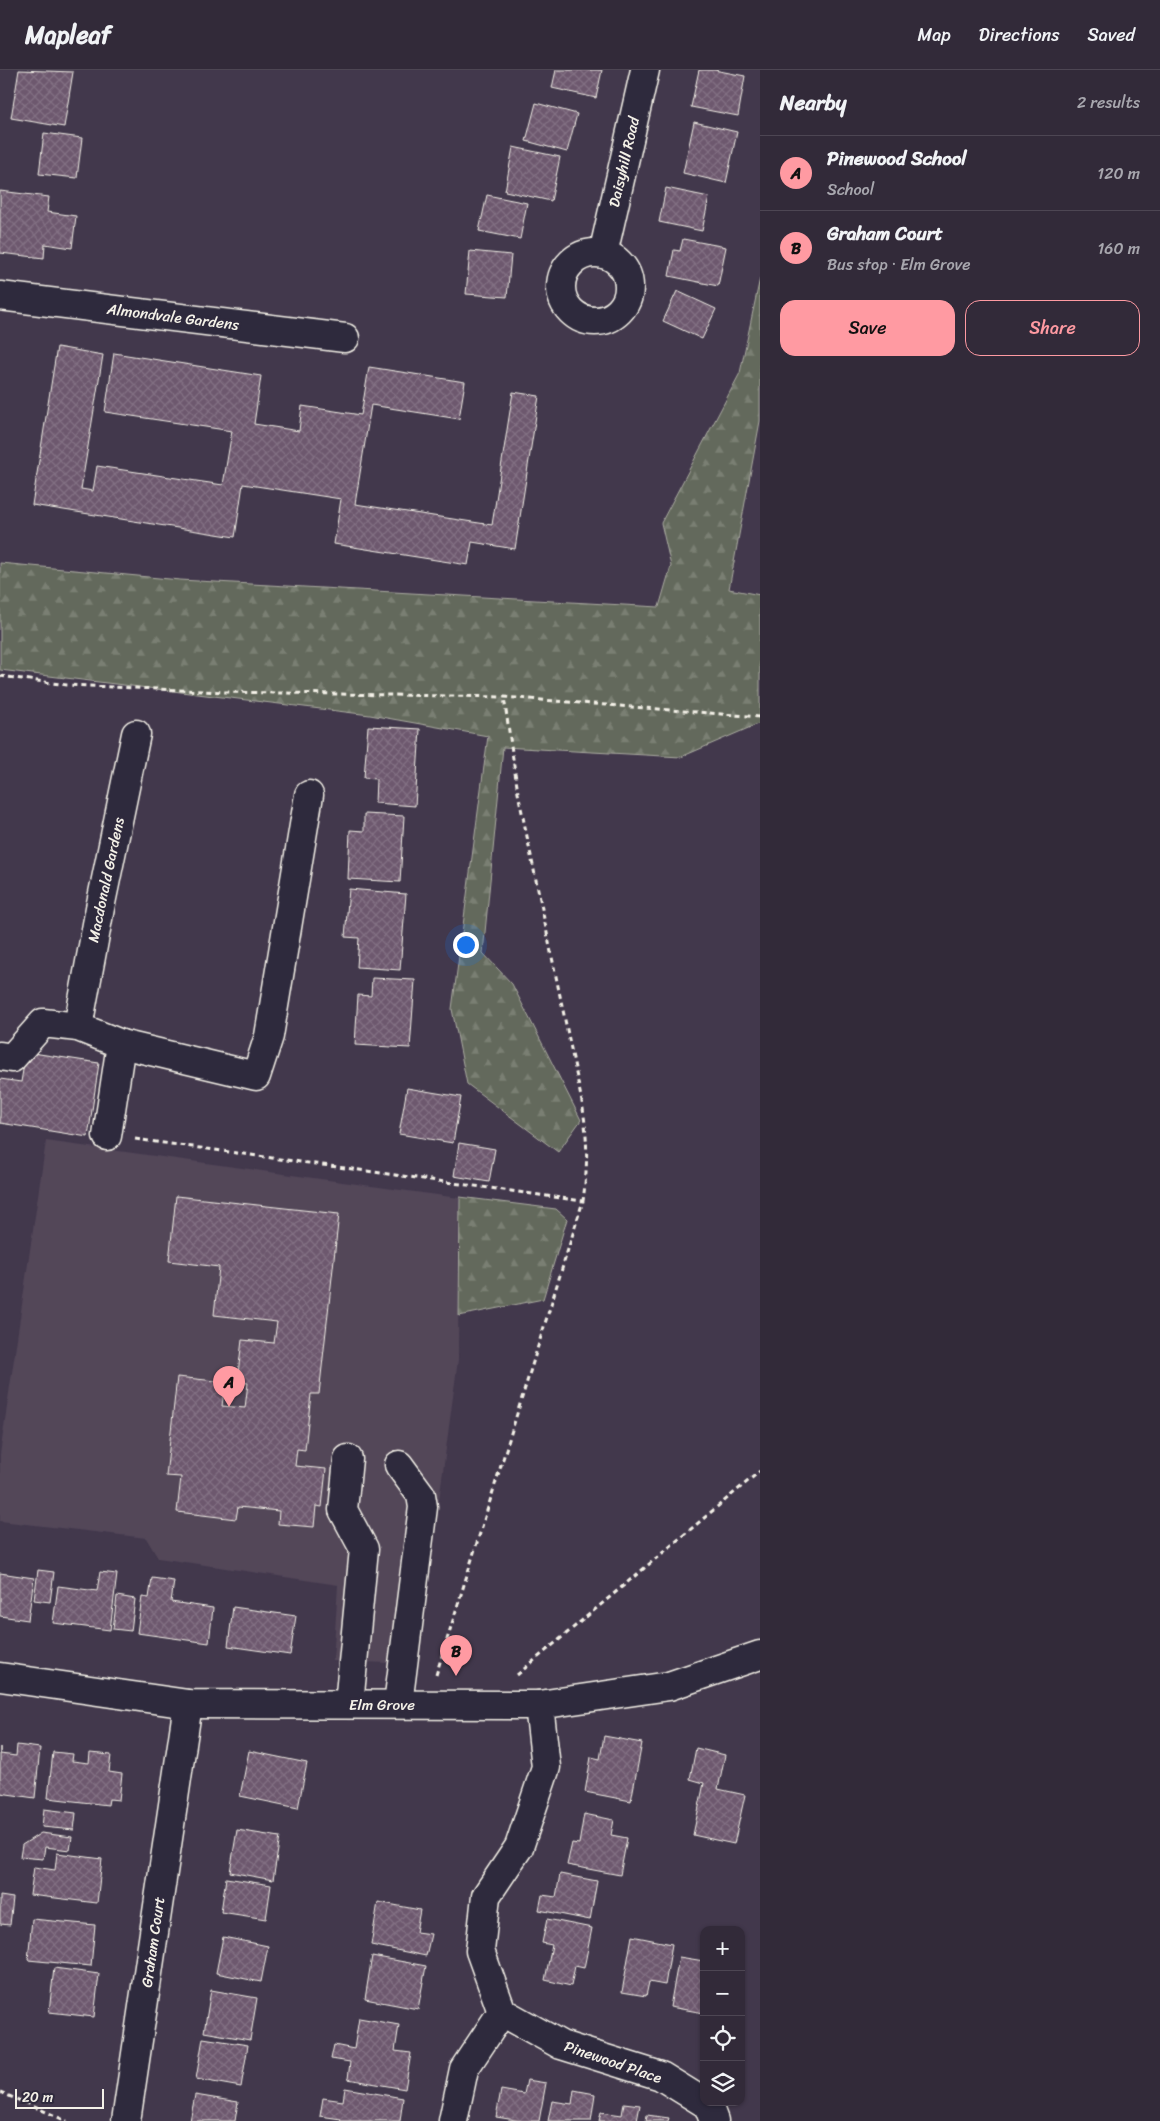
<!DOCTYPE html>
<meta charset="utf-8">
<style>
:root{--surface:#322a39;--page:#3a3241;--text:#f1f3f6;--muted:#a8a7ae;--line:#4d4653;--accent:#ff9aa2}
body{margin:0;font-family:Sriracha,sans-serif;background:var(--page);color:var(--text)}
.controls{position:absolute;right:15px;bottom:15px;display:grid;overflow:hidden;border-radius:10px;box-shadow:0 1px 4px #0004}
.controls button{width:45px;height:45px;display:grid;place-items:center;padding:0;border:0;border-bottom:1px solid var(--line);background:var(--surface);color:var(--text);font:25px sans-serif}
.scale{position:absolute;left:15px;bottom:12px;width:89px;box-sizing:border-box;padding-left:5px;border:2px solid #f4f1e8;border-top:0;font-size:14px;line-height:18px;white-space:nowrap;color:#f4f1e8;-webkit-text-stroke:4px #2f2a3d;paint-order:stroke}
.you{position:absolute;left:465px;top:874px;width:18px;height:18px;margin:-12px;border:4px solid #fff;border-radius:50%;background:#1a73e8;box-shadow:0 0 0 8px #1a73e833}
.badge{display:grid;place-items:center;width:32px;height:32px;border-radius:50%;background:var(--accent);color:#111;font-size:16px;font-weight:700}
.pin{position:absolute;translate:-50% -41px;filter:drop-shadow(0 1px 2px #0008)}
.pin::after{content:'';position:absolute;top:26px;width:18px;height:15px;background:inherit;clip-path:polygon(0 0,100% 0,50% 100%)}
.list{margin:0;padding:0;list-style:none}
h2{display:flex;justify-content:space-between;align-items:center;height:65px;margin:0;padding:0 20px;font-size:21px}
h2 small{font-size:16px;font-weight:400;color:var(--muted)}
.list li{display:grid;grid-template-columns:32px 1fr auto;gap:15px;align-items:center;box-sizing:border-box;height:75px;padding:0 20px;border-top:1px solid var(--line)}
.list b{display:block;font-size:19px;white-space:nowrap}
.list p{margin:0;font-size:16px;white-space:nowrap;color:var(--muted)}
.list em{font-size:16px;font-style:normal;color:var(--muted)}
.actions{display:flex;gap:10px;padding:15px 20px}
.actions a{flex:1;padding:11px 0;border:1px solid var(--accent);border-radius:15px;text-align:center;font-size:18px;color:var(--accent)}
.actions .main{background:var(--accent);color:#111}
.icon{flex:none;width:28px;height:28px;fill:none;stroke:currentColor;stroke-width:2;stroke-linecap:round;stroke-linejoin:round}
.map{position:relative;flex:none;width:760px;height:2051px;overflow:hidden}
header{display:flex;align-items:center;gap:30px;box-sizing:border-box;height:70px;padding:0 25px;background:var(--surface);border-bottom:1px solid var(--line)}
header strong{font-size:24px}
nav{display:flex;gap:28px;margin-inline-start:auto;font-size:18px}
main{display:flex}
aside{flex:1;background:var(--surface)}
.map>svg:first-child{display:block}
</style>
<header>
<strong>Mapleaf</strong>
<nav><a>Map</a><a>Directions</a><a>Saved</a></nav>
</header>
<main>
<div class="map">
<svg width="760" height="2051" viewBox="0 0 760 2051">
<defs>
<pattern id="forest-firs" width="22" height="20" patternUnits="userSpaceOnUse" patternTransform="scale(1.25)"><rect width="22" height="20" fill="#63695c"/><path d="M5 1l3.5 6h-7zM16 11l3.5 6h-7z" fill="#7a7f73"/></pattern>
<pattern id="building-cross-hatch" width="8" height="8" patternUnits="userSpaceOnUse" patternTransform="scale(1.25)"><rect width="8" height="8" fill="#6d586e"/><path d="M0 0l8 8M0 8l8-8" fill="none" stroke="#827083"/></pattern>
</defs>
<rect width="100%" height="100%" fill="#42384c"/>
<filter id="ink" filterUnits="userSpaceOnUse"><feTurbulence type="fractalNoise" baseFrequency=".02" numOctaves="2"/><feDisplacementMap in="SourceGraphic" scale="10" xChannelSelector="R" yChannelSelector="G"/><feConvolveMatrix kernelMatrix="1 2 1 2 8 2 1 2 1" color-interpolation-filters="sRGB"/></filter>
<g filter="url(#ink)">
<!-- built -->
<polygon fill="#524659" points="46,1071 459,1128 458,1290 417,1594 333,1591 338,1515 158,1488 146,1468 0,1451 0,1384"/>
<!-- forest -->
<g fill="url(#forest-firs)" stroke="#acada2">
<polygon points="760,208 760,351 729,519 760,525 760,653 681,687 503,677 483,883 512,914 581,1050 558,1082 467,1014 452,939 488,666 370,645 0,600 0,493 180,510 659,537 671,496 661,453 740,303"/>
<polygon points="460,1127 556,1139 567,1149 543,1229 459,1246"/>
</g>
<!-- building -->
<g fill="url(#building-cross-hatch)" stroke="#f4f1e8">
<polygon points="19,0 73,2 64,57 11,48"/>
<polygon points="556,0 602,0 596,28 552,18"/>
<polygon points="699,0 714,0 745,6 738,46 691,37"/>
<polygon points="536,33 577,44 567,82 526,71"/>
<polygon points="694,52 737,62 726,113 683,103"/>
<polygon points="44,63 82,68 77,108 39,104"/>
<polygon points="513,77 560,87 551,131 505,121"/>
<polygon points="666,118 709,127 702,161 659,152"/>
<polygon points="0,121 49,127 47,142 76,146 72,178 45,174 44,188 0,183"/>
<polygon points="487,125 527,133 520,169 479,161"/>
<polygon points="683,169 726,177 718,216 669,206 674,180 680,181"/>
<polygon points="470,181 511,185 507,227 466,224"/>
<polygon points="677,221 716,239 702,269 663,251"/>
<polygon points="57,277 103,285 81,419 93,421 97,396 223,415 232,361 105,342 114,283 261,306 254,354 299,361 302,336 361,345 369,297 465,312 459,349 371,335 355,434 492,455 513,322 539,326 515,479 472,472 468,495 334,474 341,429 243,414 235,467 32,435"/>
<polygon points="368,656 420,659 415,736 375,733 376,709 364,708"/>
<polygon points="364,744 404,746 400,812 348,809 350,760 364,761"/>
<polygon points="349,819 406,824 400,900 357,897 359,868 345,867"/>
<polygon points="372,908 415,910 410,978 355,975 358,925 371,926"/>
<polygon points="26,982 99,993 88,1067 0,1053 0,1009 21,1012"/>
<polygon points="407,1018 461,1027 453,1073 399,1064"/>
<polygon points="459,1073 495,1079 489,1112 454,1106"/>
<polygon points="176,1126 339,1144 319,1324 311,1324 305,1380 297,1379 295,1396 326,1399 322,1437 316,1436 314,1457 278,1454 279,1441 238,1437 236,1449 177,1442 181,1407 166,1406 177,1307 225,1312 222,1336 245,1338 248,1313 237,1312 242,1270 274,1273 277,1252 214,1245 219,1197 169,1191"/>
<polygon points="38,1500 54,1502 50,1532 34,1530"/>
<polygon points="100,1502 117,1504 110,1560 53,1553 58,1516 97,1521"/>
<polygon points="0,1503 34,1508 28,1550 0,1546"/>
<polygon points="152,1508 174,1511 171,1532 213,1538 209,1573 137,1563 142,1527 149,1528"/>
<polygon points="117,1526 135,1529 131,1561 113,1559"/>
<polygon points="233,1537 296,1546 290,1585 228,1576"/>
<polygon points="604,1666 642,1673 631,1731 585,1722 591,1687 600,1689"/>
<polygon points="17,1675 40,1678 35,1728 0,1723 0,1677 0,1684 16,1686"/>
<polygon points="696,1678 725,1685 718,1719 745,1725 734,1774 693,1765 704,1713 690,1709"/>
<polygon points="249,1681 307,1693 298,1738 240,1726"/>
<polygon points="53,1682 73,1684 72,1691 89,1693 90,1683 111,1685 109,1702 122,1704 119,1730 109,1729 108,1735 48,1728"/>
<polygon points="44,1739 76,1743 74,1760 42,1757"/>
<polygon points="584,1744 614,1750 611,1765 627,1768 620,1805 567,1795 572,1773 579,1774"/>
<polygon points="237,1760 280,1767 273,1810 230,1802"/>
<polygon points="41,1763 72,1767 70,1780 45,1777 43,1789 20,1787 22,1775"/>
<polygon points="57,1783 102,1789 97,1833 30,1825 34,1797 55,1800"/>
<polygon points="560,1804 597,1811 590,1850 539,1840 542,1825 556,1827"/>
<polygon points="226,1808 271,1815 266,1849 221,1842"/>
<polygon points="0,1826 13,1828 10,1855 0,1854"/>
<polygon points="378,1832 420,1840 416,1862 431,1864 426,1886 371,1875"/>
<polygon points="32,1849 95,1855 91,1896 28,1890"/>
<polygon points="547,1849 592,1858 584,1898 575,1896 571,1916 545,1910 552,1875 542,1873"/>
<polygon points="632,1866 672,1874 665,1915 649,1912 646,1926 622,1922"/>
<polygon points="223,1867 268,1876 261,1912 216,1903"/>
<polygon points="372,1886 426,1896 418,1939 365,1929"/>
<polygon points="679,1887 704,1891 704,1943 670,1937"/>
<polygon points="54,1898 99,1904 94,1947 49,1942"/>
<polygon points="211,1920 257,1928 250,1970 204,1962"/>
<polygon points="359,1948 399,1955 395,1981 411,1983 405,2019 348,2009 350,1992 331,1989 334,1975 354,1979"/>
<polygon points="203,1968 248,1975 241,2017 196,2009"/>
<polygon points="527,2010 546,2013 539,2051 522,2051 496,2047 501,2020 524,2024"/>
<polygon points="345,2018 403,2028 400,2051 340,2051 341,2049 320,2046 323,2028 343,2031"/>
<polygon points="574,2020 595,2024 591,2051 548,2051 552,2031 572,2034"/>
<polygon points="195,2025 238,2032 235,2051 190,2051"/>
<polygon points="624,2033 640,2035 637,2051 599,2051 601,2042 622,2045"/>
<polygon points="647,2045 669,2048 668,2051 646,2051"/>
</g>
<g fill="none" stroke-linecap="round" stroke-linejoin="round">
<defs>
<g id="minor">
<circle cx="595" cy="217" r="34"/>
<polyline points="603,184 645,0"/>
<polyline points="0,226 345,268"/>
<polyline points="78,957 100,838 136,664"/>
<polyline points="121,974 256,1006 269,966 309,725"/>
<polyline points="0,986 12,988 43,953 78,957 121,974 107,1066"/>
<polyline points="348,1389 343,1440 364,1479 349,1634"/>
<polyline points="0,1607 188,1634 539,1635 669,1616 760,1585"/>
<polyline points="398,1634 423,1437 421,1425 399,1395"/>
<polyline points="539,1635 546,1697 519,1777 486,1826 480,1881 502,1942 561,1975 661,2006 708,2035 714,2051"/>
<polyline points="126,2051 188,1634"/>
<polyline points="453,2051 464,1999 502,1942"/>
</g>
</defs>
<!-- minor casing -->
<use href="#minor" stroke="#f4f1e8" stroke-width="31"/>
<!-- path -->
<g stroke="#f4f1e8" stroke-width="3" stroke-dasharray="5 4" stroke-linecap="butt">
<polyline points="0,606 67,615 225,622 504,627 760,647"/>
<polyline points="135,1069 583,1131"/>
<path d="M436 1605 583 1131C588 1093 588 1070 582 1032L518 723 504 627"/>
<polyline points="517,1605 760,1401"/>
<polyline points="0,2022 67,2051"/>
</g>
<!-- minor -->
<use href="#minor" stroke="#2f2a3d" stroke-width="28"/>
</g>
</g>
<g text-anchor="middle" dominant-baseline="central" stroke-width="5" stroke-linejoin="round" paint-order="stroke">
<!-- street labels -->
<g font-size="15" fill="#f4f1e8" stroke="#2f2a3d">
<text transform="translate(624 92) rotate(-77)">Daisyhill Road</text>
<text transform="translate(173 247) rotate(7)">Almondvale Gardens</text>
<text transform="translate(106 810) rotate(-78)">Macdonald Gardens</text>
<text x="382" y="1635">Elm Grove</text>
<text transform="translate(153 1872) rotate(-82)">Graham Court</text>
<text transform="translate(613 1992) rotate(19)">Pinewood Place</text>
</g>
</g>
</svg>
<div class="controls">
<button>+</button>
<button>−</button>
<button><svg class="icon" aria-label="locate" viewBox="0 0 24 24"><circle cx="12" cy="12" r="6"/><path d="M12 2v4M12 18v4M2 12h4M18 12h4"/></svg></button>
<button><svg class="icon" aria-label="layers" viewBox="0 0 24 24"><path d="M12 4l9 5-9 5-9-5zM3 14l9 5 9-5"/></svg></button>
</div>
<div class="scale">20 m</div>
<div class="you"></div>
<div class="pin badge" style="left:229px;top:1337px">A</div>
<div class="pin badge" style="left:456px;top:1606px">B</div>
</div>
<aside>
<h2>Nearby<small>2 results</small></h2>
<ul class="list">
<li><span class="badge">A</span><div><b>Pinewood School</b><p>School</p></div><em>120 m</em></li>
<li><span class="badge">B</span><div><b>Graham Court</b><p>Bus stop · Elm Grove</p></div><em>160 m</em></li>
</ul>
<div class="actions"><a class="main">Save</a><a>Share</a></div>
</aside>
</main>
